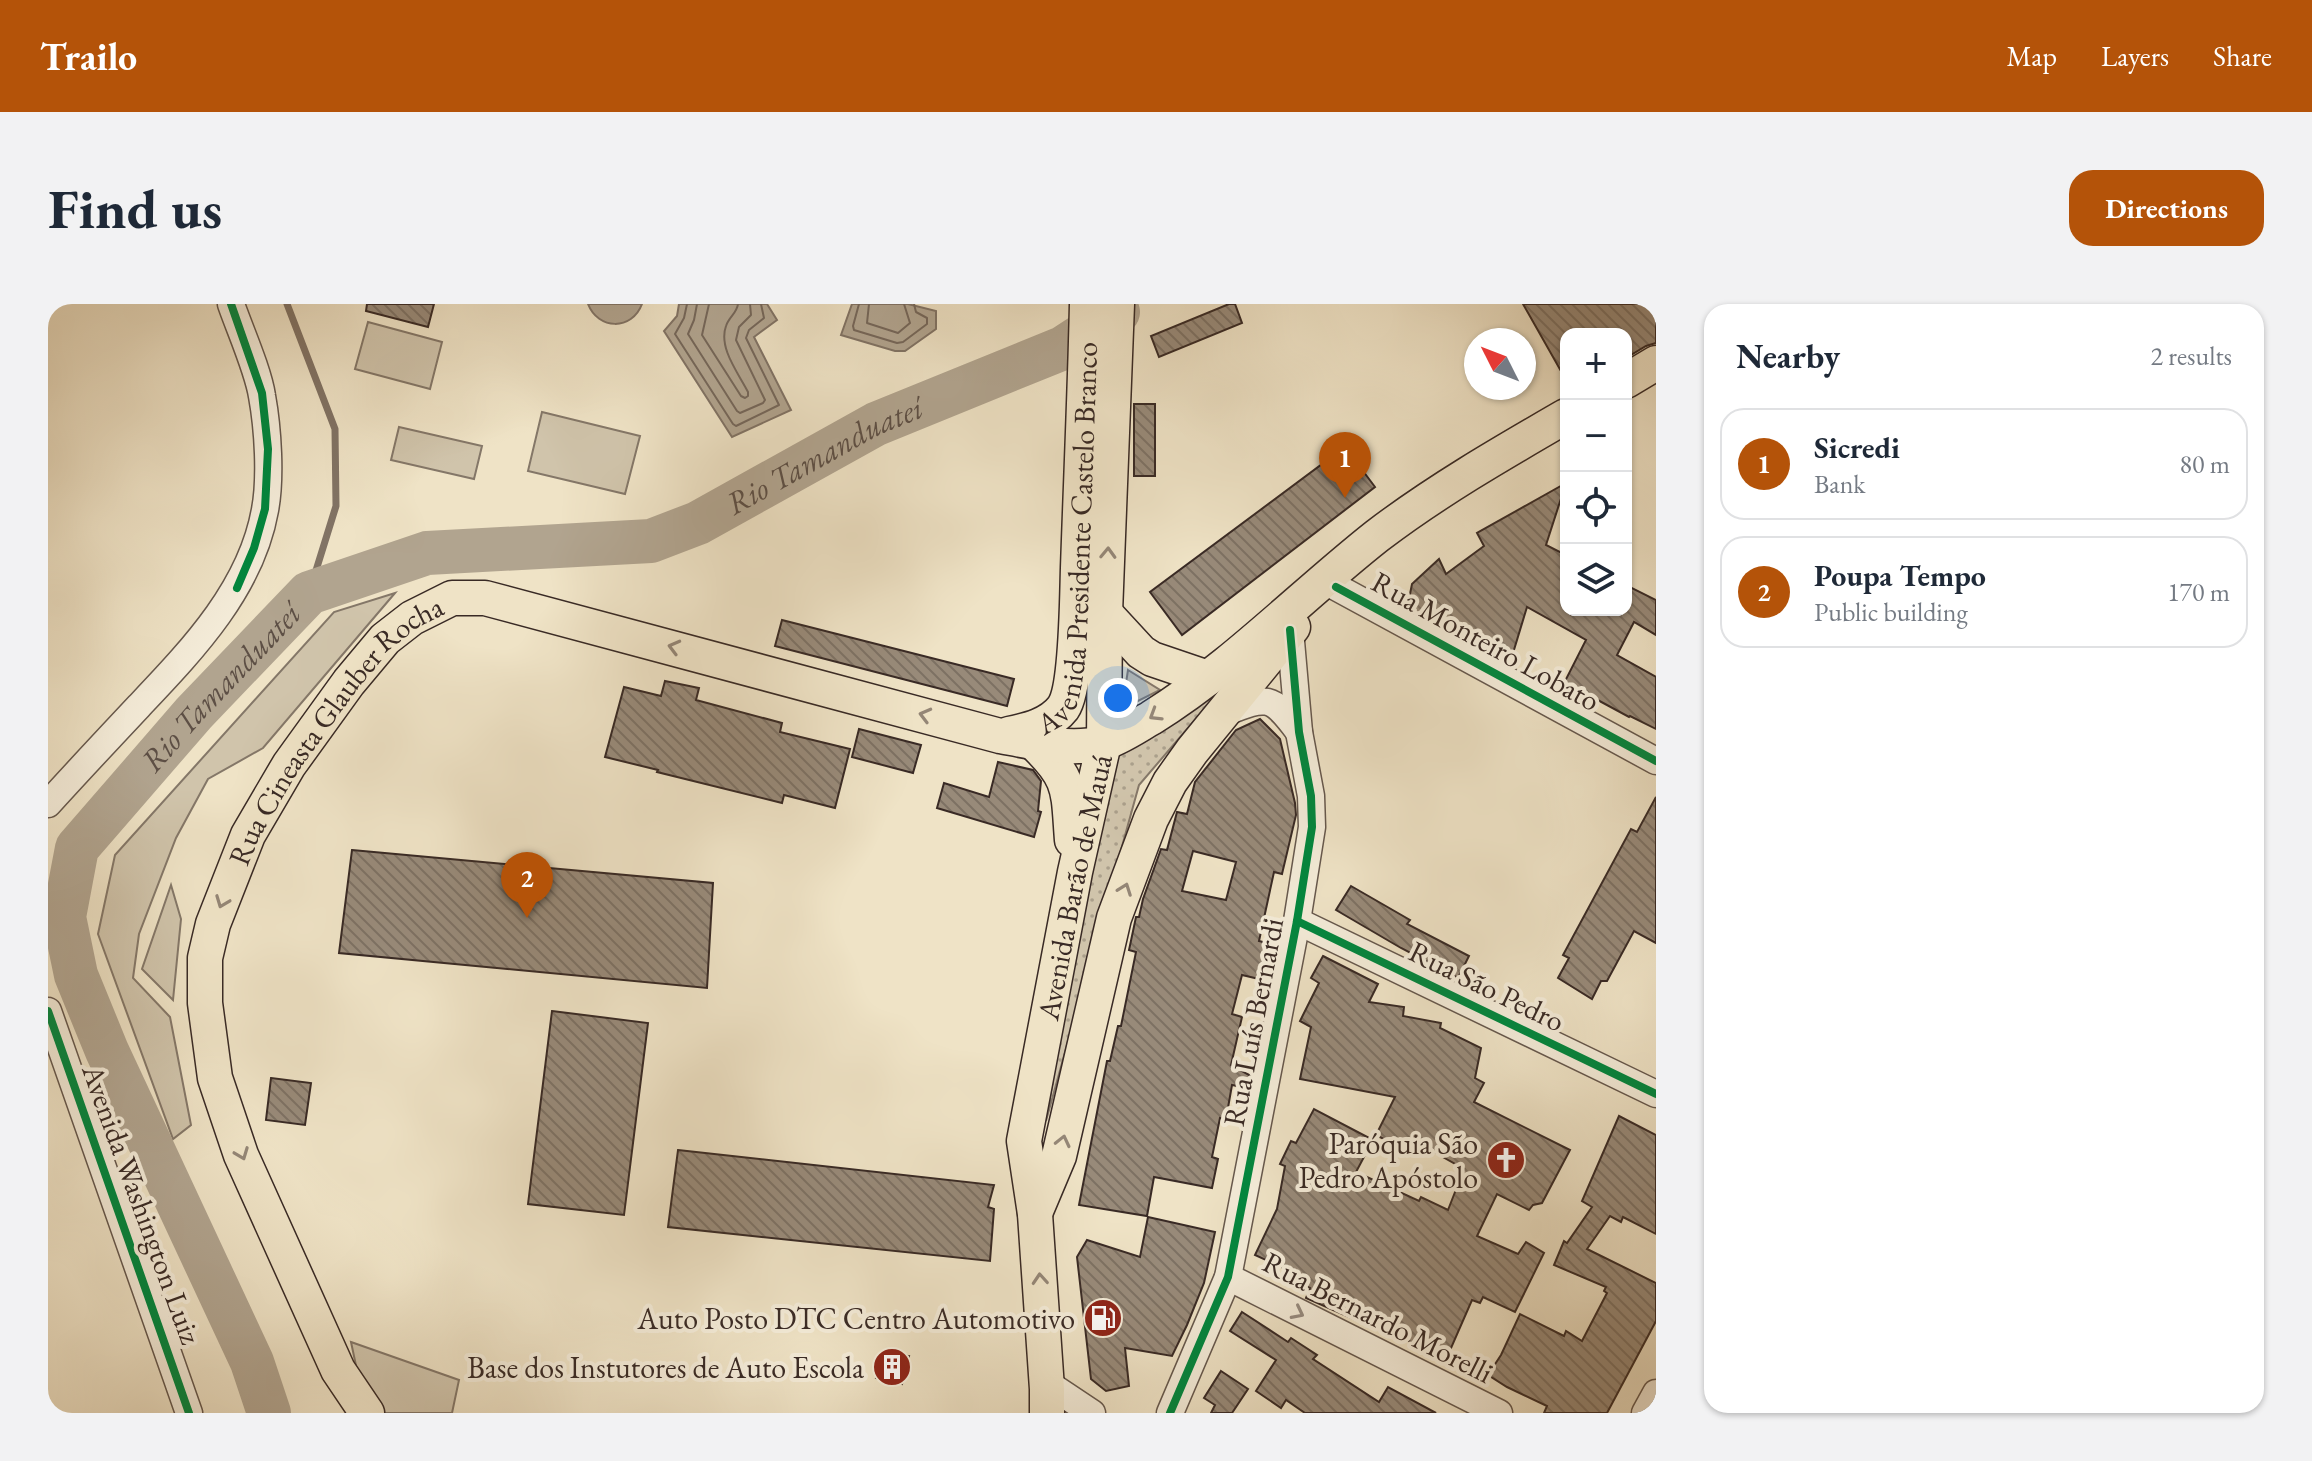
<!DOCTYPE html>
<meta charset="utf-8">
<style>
:root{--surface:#fff;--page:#f2f2f3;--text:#1f2937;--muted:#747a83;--line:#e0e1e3;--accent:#b45309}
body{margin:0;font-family:"EB Garamond",serif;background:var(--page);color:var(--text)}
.controls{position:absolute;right:24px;top:24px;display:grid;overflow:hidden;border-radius:16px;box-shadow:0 2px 6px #0004}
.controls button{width:72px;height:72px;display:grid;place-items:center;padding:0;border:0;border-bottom:2px solid var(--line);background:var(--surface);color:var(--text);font:40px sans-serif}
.compass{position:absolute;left:1416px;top:24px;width:72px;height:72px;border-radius:50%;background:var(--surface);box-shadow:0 2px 6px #0004;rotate:312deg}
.you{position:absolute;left:1070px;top:394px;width:28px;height:28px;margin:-20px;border:6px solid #fff;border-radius:50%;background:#1a73e8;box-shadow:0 0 0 12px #1a73e833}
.badge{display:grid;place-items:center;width:52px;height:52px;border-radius:50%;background:var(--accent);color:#fff;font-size:26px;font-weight:700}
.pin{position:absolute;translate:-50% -66px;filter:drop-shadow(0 2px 4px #0008)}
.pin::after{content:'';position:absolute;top:42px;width:28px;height:24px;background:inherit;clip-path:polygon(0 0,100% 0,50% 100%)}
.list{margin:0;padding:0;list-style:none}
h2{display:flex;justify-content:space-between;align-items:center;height:104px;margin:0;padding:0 32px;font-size:34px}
h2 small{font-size:26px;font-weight:400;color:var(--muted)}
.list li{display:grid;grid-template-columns:52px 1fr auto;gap:24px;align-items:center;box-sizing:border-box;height:112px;margin:0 16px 16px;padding:0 16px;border:2px solid var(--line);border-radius:24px}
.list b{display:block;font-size:30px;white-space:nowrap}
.list p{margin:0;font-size:26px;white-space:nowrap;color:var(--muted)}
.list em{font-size:26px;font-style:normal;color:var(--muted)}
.icon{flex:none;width:44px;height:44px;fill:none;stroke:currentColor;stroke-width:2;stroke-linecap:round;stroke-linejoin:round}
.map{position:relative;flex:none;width:1608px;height:1109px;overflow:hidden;border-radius:24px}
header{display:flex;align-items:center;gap:48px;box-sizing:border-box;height:112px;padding:0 40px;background:var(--accent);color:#fff}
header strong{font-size:38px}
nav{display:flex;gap:44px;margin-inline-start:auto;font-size:28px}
.intro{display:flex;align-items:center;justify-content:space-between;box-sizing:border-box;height:192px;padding:0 48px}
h1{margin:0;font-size:56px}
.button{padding:20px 36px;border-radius:24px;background:var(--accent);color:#fff;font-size:28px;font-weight:700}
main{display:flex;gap:48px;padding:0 48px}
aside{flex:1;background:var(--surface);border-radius:24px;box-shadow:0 2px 6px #0004}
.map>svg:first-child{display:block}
</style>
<header>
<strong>Trailo</strong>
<nav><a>Map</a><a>Layers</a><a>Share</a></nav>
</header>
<div class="intro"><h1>Find us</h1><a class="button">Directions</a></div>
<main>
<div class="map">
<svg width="1608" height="1109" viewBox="0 0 1608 1109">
<defs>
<pattern id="garden-dots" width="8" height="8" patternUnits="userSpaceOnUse" patternTransform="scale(2)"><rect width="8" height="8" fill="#d0c4ab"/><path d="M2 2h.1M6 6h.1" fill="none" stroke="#aa9f8b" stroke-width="1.8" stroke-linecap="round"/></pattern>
<pattern id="building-back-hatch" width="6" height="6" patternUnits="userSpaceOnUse" patternTransform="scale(2)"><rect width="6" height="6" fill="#988a79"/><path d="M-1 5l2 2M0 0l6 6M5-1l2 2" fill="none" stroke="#7d7163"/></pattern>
</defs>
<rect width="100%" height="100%" fill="#efe3c6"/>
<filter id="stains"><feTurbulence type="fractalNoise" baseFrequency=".0025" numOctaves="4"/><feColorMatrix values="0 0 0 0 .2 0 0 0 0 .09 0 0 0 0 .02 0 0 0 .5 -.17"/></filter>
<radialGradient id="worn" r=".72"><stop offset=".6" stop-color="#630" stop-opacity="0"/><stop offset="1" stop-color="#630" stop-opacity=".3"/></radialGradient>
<!-- grass -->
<g fill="#d0c4ab" stroke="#847768" stroke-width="2">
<polygon points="320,18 394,38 382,85 307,65"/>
<polygon points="494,108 592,132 577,190 480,167"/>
<polygon points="351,123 434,142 426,175 343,156"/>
<polygon points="347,289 215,444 160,475 128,534 91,630 85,674 122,713 143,821 125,835 50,630 67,551 286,308"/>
<polygon points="1080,366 1112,386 1074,405"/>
<polygon points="123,581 133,615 125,696 94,665"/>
<polygon points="303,1038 411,1076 404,1109 337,1109 310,1071"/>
</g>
<!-- garden -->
<polygon fill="url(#garden-dots)" stroke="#847768" stroke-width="2" points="1170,389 1091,481 998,817 1060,448"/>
<!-- water -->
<g fill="#b1a48f" stroke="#817365" stroke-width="2">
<path d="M540 0H594C584 27 550 26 540 0Z"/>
<polygon points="631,0 719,0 729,16 706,33 743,106 684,133 616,27 629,12"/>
<polygon points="804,0 860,0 888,7 888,25 857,47 847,47 793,31"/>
</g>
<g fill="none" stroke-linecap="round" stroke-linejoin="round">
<!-- shore -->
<g stroke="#75675a" stroke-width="2">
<polyline points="639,0 636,14 627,30 685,120 688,122 731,101 698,34 701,26 716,14 713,0"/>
<polyline points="649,0 646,16 640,30 689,107 692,109 715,99 717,96 688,36 691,23 703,11 702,0"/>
<path d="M661 0 654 31 693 92 697 94 700 92V88C691 70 670 44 678 22 681 13 689 9 690 0"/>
<polyline points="811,0 805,22 806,26 849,39 855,38 879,20 879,14 868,8 866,0"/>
<polyline points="821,0 819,19 850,29 862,19 856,0"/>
</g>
<!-- stream -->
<polyline stroke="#817365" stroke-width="7" points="239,0 287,125 288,202 261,289"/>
<!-- river -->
<path stroke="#b1a48f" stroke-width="44" id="s1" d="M221 1109 204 1058 59 747 28 671 16 613 29 544 146 409 261 289 379 249 603 237 650 219 828 120 1015 44 1070 8"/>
</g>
<!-- building -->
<g fill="url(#building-back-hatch)" stroke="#392a25" stroke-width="2" fill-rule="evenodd">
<polygon points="319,0 386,0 380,23 318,7"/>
<polygon points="1181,0 1187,0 1194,19 1111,53 1103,32"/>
<polygon points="1475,0 1608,0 1608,39 1598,42 1578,54 1578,30 1518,30 1518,76"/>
<rect x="1086" y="100" width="21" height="72"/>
<polygon points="1297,143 1327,183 1134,331 1102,288"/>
<polygon points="1518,179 1498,241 1518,251 1518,306 1578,306 1578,281 1608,296 1608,331 1586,318 1569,351 1608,373 1608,425 1582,412 1581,413 1546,394 1542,403 1512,387 1538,336 1479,303 1462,359 1365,307 1360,300 1364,280 1391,255 1398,270 1436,242 1429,229"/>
<polygon points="734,316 966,375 959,402 727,342"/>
<polygon points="617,377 651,384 648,396 734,419 732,428 802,445 787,504 736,491 734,499 609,468 610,466 557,453 576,383 613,392"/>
<path d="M1212 415 1232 435 1247 499 1248 511 1234 570 1226 568 1211 637 1219 639 1211 675 1194 671 1184 710 1194 713 1183 761 1203 772 1200 784 1184 781 1178 815 1172 814 1164 853 1170 855 1164 884 1106 873 1099 912 1031 901 1059 757H1062L1070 722H1073L1088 648 1081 646 1088 613H1091L1095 595 1113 545 1119 546 1129 508 1139 510 1147 478 1188 426ZM1145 547 1188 558 1178 596 1134 587Z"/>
<polygon points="811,425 873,441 865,469 804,453"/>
<polygon points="950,458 985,466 993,477 990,507 993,508 986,533 889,504 896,479 941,493"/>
<polygon points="1608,493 1608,639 1586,627 1559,677 1553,677 1544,695 1510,674 1521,654 1515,651 1583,525 1589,528"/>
<polygon points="304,546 665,579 659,684 291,649"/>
<polygon points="1303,582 1362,616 1359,620 1421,652 1410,674 1353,644 1288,606"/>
<polygon points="1275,652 1330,680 1321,698 1356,703 1355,712 1393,719 1392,724 1433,744 1427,774 1436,779 1426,798 1522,846 1494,899 1485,901 1481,906 1449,890 1429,932 1470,950 1478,938 1496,949 1467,1008 1435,993 1432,999 1424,996 1400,1051 1376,1041 1375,1044 1340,1027 1339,1030 1258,994 1262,984 1239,973 1242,967 1207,951 1229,905 1237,862 1232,860 1243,837 1248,839 1266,805 1325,836 1308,868 1371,897 1373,893 1400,906 1416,865 1361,834 1355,845 1328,831 1347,793 1252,775 1263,723 1252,717 1271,679 1263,674"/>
<polygon points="504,707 600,719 576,911 480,900"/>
<polygon points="223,774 263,779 257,821 218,816"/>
<polygon points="1571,812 1608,831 1608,930 1575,913 1573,918 1562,912 1539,945 1608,979 1608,1017 1559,1109 1496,1109 1499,1102 1459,1083 1440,1071 1453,1051 1472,1010 1516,1032 1518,1027 1534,1037 1559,989 1556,987 1558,983 1506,961 1516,937 1519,939 1544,903 1534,897"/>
<polygon points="630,846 946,881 940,903 946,905 942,957 620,923"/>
<polygon points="1100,913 1167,928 1156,979 1139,1021 1124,1052 1077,1044 1081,1082 1058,1087 1043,1075 1029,953 1039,936 1092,953"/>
<polygon points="1194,1008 1240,1038 1243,1034 1269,1051 1265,1055 1331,1098 1340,1083 1388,1109 1257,1109 1238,1096 1233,1104 1208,1087 1228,1056 1182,1027"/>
<polygon points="833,1048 861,1052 854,1080 828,1074"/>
<polygon points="1173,1067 1200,1085 1184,1109 1163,1109 1167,1101 1156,1094"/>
</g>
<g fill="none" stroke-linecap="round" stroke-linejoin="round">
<defs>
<g id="minor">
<polyline points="1288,283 1608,457"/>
<path d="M1176 409C1219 392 1223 390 1251 428"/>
<path d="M0 500C30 467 60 435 91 402 144 346 203 285 217 206 223 174 220 125 214 92 210 66 192 26 183 0"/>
<polyline points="1249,617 1608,790"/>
<polyline points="0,707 141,1109"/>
<polyline points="1180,973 1451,1109"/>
<polyline points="999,1079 1044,1109"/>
<polyline points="1122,1109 1180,973 1249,617 1264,523 1263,492 1251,428 1242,326"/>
<polyline points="1597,1109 1608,1089"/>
</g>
<g id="major">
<polyline points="1578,77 1608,59"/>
<polyline points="1057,309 1093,348 1104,355 1160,374"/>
<path id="s2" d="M961 430C980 426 1002 421 1015 404 1029 384 1029 293 1030 264 1033 176 1037 88 1039 0"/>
<path d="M985 438C1024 475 1020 485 1024 536"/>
<polyline points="987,909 1011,852 1066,614 1103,515 1122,478 1144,447 1245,323"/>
<path id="s3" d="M319 1109 290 1066 193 851 167 774 157 699V654L165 620 200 531 241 461 301 378 337 335 364 314 404 294H437L952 432C984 438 1022 447 1055 439 1070 435 1089 422 1103 414 1185 363 1253 292 1329 232 1388 187 1454 149 1518 112"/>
<path id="s4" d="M999 1109V1085L987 910 976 837 1027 568 1056 439 1057 309 1069 0"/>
</g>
</defs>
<!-- minor casing -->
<use href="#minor" stroke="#66584d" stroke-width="29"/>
<!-- major casing -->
<use href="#major" stroke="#392a25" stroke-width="37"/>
<!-- minor -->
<use href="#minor" stroke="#f5edda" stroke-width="26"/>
<!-- major -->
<use href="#major" stroke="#efe3c6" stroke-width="34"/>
<defs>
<g id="cycleway">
<polyline points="183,0 214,89 220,145 217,205 206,244 189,284"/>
<polyline points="1288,283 1608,457"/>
<polyline points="1249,617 1608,790"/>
<polyline points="0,707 141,1109"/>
<polyline points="1122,1109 1180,973 1249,617 1264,523 1263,492 1251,428 1242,326"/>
</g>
</defs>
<!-- cycleway casing -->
<use href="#cycleway" stroke="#f5edda" stroke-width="13"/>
<!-- cycleway -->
<use href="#cycleway" stroke="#00873e" stroke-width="8"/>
</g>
<!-- one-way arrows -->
<defs><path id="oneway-chevron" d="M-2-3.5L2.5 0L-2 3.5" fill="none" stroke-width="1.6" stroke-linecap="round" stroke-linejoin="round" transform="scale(2)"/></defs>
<g stroke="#948676">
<use href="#oneway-chevron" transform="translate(1060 249) rotate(-88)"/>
<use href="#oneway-chevron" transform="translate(626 343) rotate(-165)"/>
<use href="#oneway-chevron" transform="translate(877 411) rotate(-165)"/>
<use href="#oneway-chevron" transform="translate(1107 411) rotate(148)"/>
<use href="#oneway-chevron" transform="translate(1077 585) rotate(-70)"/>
<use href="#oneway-chevron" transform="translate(174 598) rotate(111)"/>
<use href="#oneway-chevron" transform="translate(1015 837) rotate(-77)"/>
<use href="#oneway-chevron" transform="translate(194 850) rotate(69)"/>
<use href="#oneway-chevron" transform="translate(992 975) rotate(-94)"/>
</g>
<use stroke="#978c80" href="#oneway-chevron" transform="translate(1250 1009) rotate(27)"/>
<!-- icons -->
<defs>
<symbol id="church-disc" viewBox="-11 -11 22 22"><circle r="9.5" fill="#8f2418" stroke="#f5edda"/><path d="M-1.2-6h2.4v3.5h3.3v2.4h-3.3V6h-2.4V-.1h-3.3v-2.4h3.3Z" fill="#fff"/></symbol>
<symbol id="fuel-disc" viewBox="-11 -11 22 22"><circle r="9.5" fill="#8f2418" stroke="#f5edda"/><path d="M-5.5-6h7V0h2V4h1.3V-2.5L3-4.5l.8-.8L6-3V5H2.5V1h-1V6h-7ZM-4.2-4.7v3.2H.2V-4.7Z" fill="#fff"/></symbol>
<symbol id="building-disc" viewBox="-11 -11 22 22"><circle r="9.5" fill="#8f2418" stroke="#f5edda"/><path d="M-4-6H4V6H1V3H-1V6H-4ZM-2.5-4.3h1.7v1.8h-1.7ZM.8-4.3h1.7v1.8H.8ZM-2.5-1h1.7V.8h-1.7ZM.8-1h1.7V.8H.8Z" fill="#fff"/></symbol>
</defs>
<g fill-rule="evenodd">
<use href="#church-disc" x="1436" y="834" width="44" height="44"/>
<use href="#fuel-disc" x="1033" y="992" width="44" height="44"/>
<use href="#building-disc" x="822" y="1041" width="44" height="44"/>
</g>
<g text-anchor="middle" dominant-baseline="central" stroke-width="8" stroke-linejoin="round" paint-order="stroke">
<!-- street labels -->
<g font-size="30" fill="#392a25" stroke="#f5edda">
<text stroke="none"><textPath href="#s2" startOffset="230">Avenida Presidente Castelo Branco</textPath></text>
<text transform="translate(1438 337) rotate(29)">Rua Monteiro Lobato</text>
<text stroke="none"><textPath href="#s3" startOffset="758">Rua Cineasta Glauber Rocha</textPath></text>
<text stroke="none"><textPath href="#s4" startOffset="532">Avenida Barão de Mauá</textPath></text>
<text transform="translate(1439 682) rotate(26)">Rua São Pedro</text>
<text transform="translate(1205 718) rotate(-79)">Rua Luís Bernardi</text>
<text transform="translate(94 900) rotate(70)">Avenida Washington Luiz</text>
<text transform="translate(1330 1013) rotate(27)">Rua Bernardo Morelli</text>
</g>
<!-- poi labels -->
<g font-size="30" fill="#392a25" stroke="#f5edda" text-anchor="end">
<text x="1430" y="839">Paróquia São<tspan x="1430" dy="34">Pedro Apóstolo</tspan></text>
<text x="1027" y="1014">Auto Posto DTC Centro Automotivo</text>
<text x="816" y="1063">Base dos Instutores de Auto Escola</text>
</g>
<!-- water labels -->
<g font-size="32" font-style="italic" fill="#5d4f45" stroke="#f5edda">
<text stroke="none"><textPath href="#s1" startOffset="1496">Rio Tamanduateí</textPath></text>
<text stroke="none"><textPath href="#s1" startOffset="824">Rio Tamanduateí</textPath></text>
</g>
</g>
<rect width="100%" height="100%" filter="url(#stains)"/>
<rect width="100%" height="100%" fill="url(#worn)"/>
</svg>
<div class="controls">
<button>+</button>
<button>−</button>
<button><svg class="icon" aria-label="locate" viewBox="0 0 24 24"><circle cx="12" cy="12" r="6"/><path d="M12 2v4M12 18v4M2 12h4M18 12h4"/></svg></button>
<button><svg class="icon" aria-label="layers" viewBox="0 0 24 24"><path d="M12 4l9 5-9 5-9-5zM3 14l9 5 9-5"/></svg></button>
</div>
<svg class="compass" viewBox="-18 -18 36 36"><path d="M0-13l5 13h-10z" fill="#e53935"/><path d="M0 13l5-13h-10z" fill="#747a83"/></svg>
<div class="you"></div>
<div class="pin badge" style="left:1297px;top:194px">1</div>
<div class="pin badge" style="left:479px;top:614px">2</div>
</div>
<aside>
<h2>Nearby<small>2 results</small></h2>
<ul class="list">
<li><span class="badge">1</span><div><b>Sicredi</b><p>Bank</p></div><em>80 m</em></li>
<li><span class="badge">2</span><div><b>Poupa Tempo</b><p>Public building</p></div><em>170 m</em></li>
</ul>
</aside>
</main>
